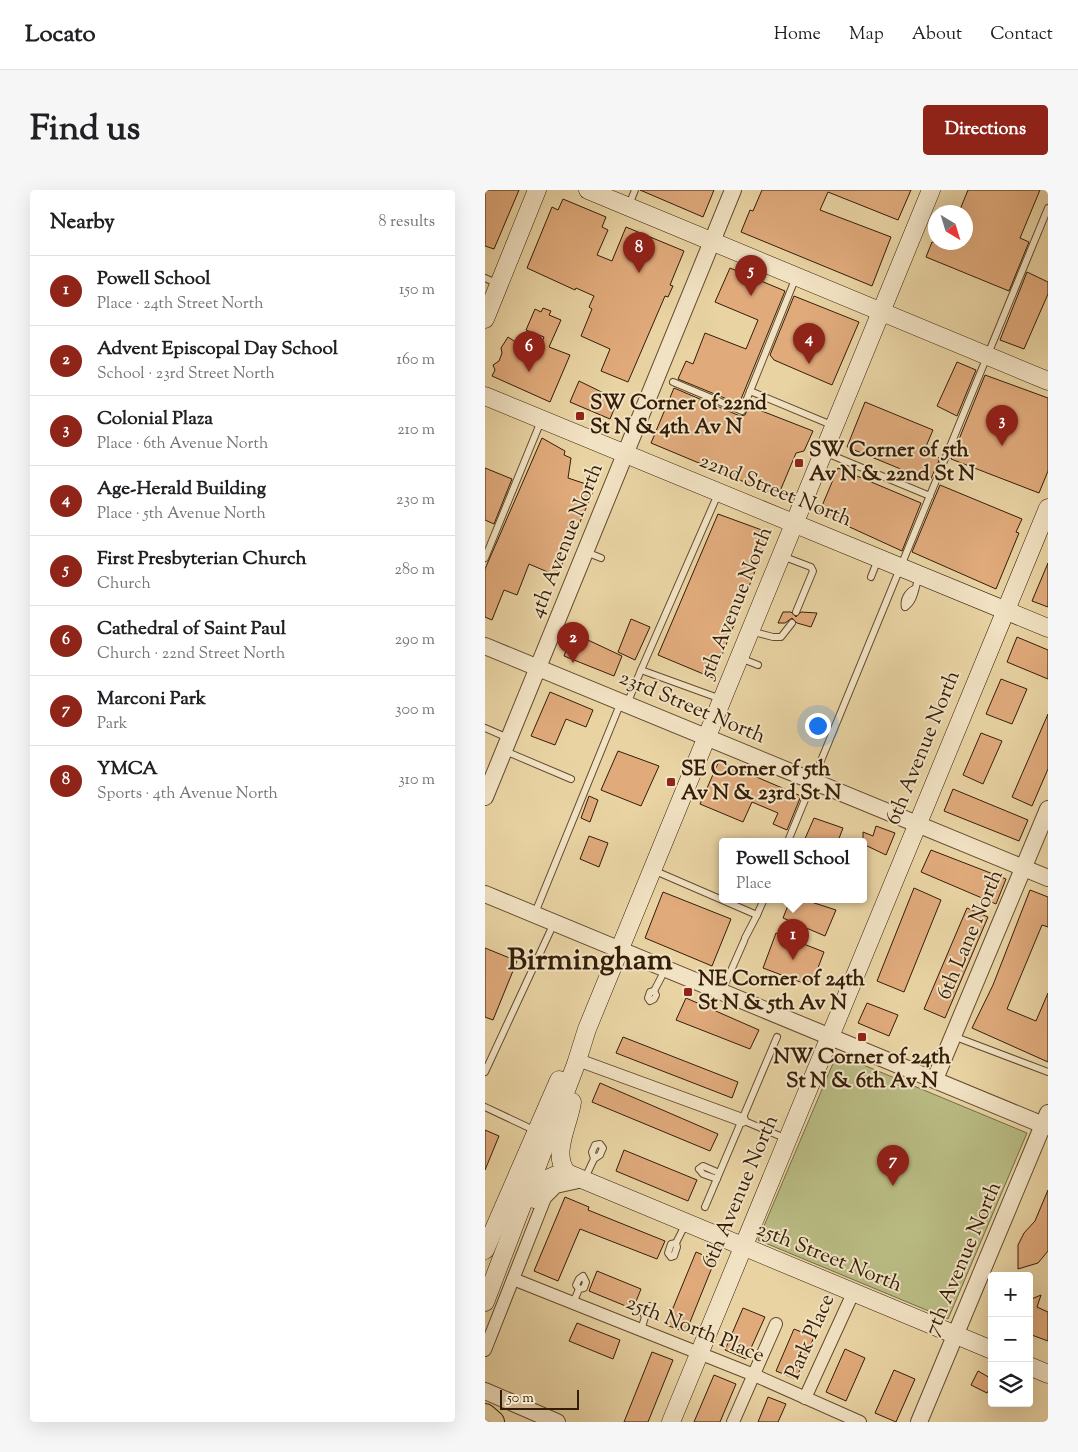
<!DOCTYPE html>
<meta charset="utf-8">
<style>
:root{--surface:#fff;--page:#f6f6f6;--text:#202124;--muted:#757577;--line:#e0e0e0;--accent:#8f2418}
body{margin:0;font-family:"Sorts Mill Goudy",serif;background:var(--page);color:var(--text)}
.controls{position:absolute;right:15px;bottom:15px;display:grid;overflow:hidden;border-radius:5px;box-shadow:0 5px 20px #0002}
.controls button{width:45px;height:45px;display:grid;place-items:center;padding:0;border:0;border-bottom:1px solid var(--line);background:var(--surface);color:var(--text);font:25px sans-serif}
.compass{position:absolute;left:443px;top:15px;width:45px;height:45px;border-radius:50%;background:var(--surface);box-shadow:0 5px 20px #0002;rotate:142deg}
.scale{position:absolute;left:15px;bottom:12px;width:79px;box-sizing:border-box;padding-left:5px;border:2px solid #341d08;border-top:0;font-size:14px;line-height:18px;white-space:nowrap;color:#341d08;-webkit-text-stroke:4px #f1e2c3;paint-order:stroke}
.you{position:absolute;left:332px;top:535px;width:18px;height:18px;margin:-12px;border:4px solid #fff;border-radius:50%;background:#1a73e8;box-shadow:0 0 0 8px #1a73e833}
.badge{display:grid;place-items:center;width:32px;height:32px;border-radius:50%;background:var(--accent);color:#fff;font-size:16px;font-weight:700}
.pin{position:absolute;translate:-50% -41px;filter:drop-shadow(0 1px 2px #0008)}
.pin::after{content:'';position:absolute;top:26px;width:18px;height:15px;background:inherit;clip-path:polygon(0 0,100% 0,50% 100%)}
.popup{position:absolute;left:234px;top:648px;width:148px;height:65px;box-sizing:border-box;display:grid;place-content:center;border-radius:5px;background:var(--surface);filter:drop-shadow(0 1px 4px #0005);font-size:16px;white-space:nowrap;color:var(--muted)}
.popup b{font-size:19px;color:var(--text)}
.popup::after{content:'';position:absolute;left:50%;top:100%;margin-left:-10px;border:10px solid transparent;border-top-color:var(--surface)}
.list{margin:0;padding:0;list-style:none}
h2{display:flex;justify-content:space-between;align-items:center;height:65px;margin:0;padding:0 20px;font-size:21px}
h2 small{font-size:16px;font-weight:400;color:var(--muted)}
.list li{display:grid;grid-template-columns:32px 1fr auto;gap:15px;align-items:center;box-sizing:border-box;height:70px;padding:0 20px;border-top:1px solid var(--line)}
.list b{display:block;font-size:19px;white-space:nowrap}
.list p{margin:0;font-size:16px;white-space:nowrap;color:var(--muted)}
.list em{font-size:16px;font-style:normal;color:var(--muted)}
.icon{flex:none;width:28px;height:28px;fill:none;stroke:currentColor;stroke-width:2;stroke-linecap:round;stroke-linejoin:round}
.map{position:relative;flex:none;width:563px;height:1232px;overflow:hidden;border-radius:5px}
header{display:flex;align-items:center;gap:30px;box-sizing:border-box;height:70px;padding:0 25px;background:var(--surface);border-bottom:1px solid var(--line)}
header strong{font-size:24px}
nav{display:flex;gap:28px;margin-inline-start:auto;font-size:18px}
.intro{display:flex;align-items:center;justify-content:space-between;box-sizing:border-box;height:120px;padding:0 30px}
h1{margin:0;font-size:35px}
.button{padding:12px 22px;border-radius:5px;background:var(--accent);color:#fff;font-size:18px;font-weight:700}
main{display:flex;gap:30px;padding:0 30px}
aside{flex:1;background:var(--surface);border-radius:5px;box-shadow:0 5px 20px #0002}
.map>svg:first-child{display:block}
</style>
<header>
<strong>Locato</strong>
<nav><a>Home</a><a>Map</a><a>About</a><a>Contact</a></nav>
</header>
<div class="intro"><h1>Find us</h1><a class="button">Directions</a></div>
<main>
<aside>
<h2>Nearby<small>8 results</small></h2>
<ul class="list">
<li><span class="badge">1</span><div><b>Powell School</b><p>Place · 24th Street North</p></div><em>150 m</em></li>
<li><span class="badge">2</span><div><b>Advent Episcopal Day School</b><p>School · 23rd Street North</p></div><em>160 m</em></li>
<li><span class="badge">3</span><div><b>Colonial Plaza</b><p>Place · 6th Avenue North</p></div><em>210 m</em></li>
<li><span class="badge">4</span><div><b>Age-Herald Building</b><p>Place · 5th Avenue North</p></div><em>230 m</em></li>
<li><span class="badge">5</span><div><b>First Presbyterian Church</b><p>Church</p></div><em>280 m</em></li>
<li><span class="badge">6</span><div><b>Cathedral of Saint Paul</b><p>Church · 22nd Street North</p></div><em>290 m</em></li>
<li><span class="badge">7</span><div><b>Marconi Park</b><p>Park</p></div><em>300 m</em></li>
<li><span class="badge">8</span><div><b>YMCA</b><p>Sports · 4th Avenue North</p></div><em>310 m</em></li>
</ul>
</aside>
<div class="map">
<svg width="563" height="1232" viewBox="0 0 563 1232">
<rect width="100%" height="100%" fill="#e9d3a3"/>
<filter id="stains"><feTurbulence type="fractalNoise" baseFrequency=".004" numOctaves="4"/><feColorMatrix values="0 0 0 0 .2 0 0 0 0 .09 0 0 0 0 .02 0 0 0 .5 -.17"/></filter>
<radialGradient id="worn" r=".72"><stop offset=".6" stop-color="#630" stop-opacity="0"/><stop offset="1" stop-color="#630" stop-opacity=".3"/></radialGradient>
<!-- green -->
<polygon fill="#b9bb83" stroke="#766c46" points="352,864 542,943 463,1129 273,1050"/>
<!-- building -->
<g fill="#e0aa7b" stroke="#341d08">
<polygon points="0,0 34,0 9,59 0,56"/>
<polygon points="155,0 229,0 218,27"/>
<polygon points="277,0 426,0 413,30 343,2 335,20 406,47 387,96 256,42 265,20 268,21"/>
<polygon points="483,0 555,0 535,48 544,52 524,101 441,67 447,52 480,52 480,22 474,22"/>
<polygon points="78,9 121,27 117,37 123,40 112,65 127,71 141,37 199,61 185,95 188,96 183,107 180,106 143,192 116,181 125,159 96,146 107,119 104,117 109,106 91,98 90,100 42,78 67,17 73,20"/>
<polygon points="245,78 300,101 254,214 193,189 201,171 208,174 220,143 261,159 273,130 230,112"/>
<polygon points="542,82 563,92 563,104 539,159 515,150"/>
<polygon points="309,106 374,132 347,195 289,170 285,165"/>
<polygon points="58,118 66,121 64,125 76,130 64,157 85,165 65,212 7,186 10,180 8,175 14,171 17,163 16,158 23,147 32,153 31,155 52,164 59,147 41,140 50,119 56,122"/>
<polygon points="472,172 491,180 472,226 452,216"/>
<polygon points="500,185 563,208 563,281 554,303 466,269"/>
<polygon points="94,191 133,210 125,229 85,212"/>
<polygon points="189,198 255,226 260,225 264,216 328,241 319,261 311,263 293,306 166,253"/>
<polygon points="380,212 448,240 439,261 455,268 445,291 362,257"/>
<polygon points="57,248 80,261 79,265 86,268 83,288 110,297 72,386 44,374 32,405 19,400 7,430 0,427 0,379"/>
<polygon points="0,278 27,289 9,334 0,330"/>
<polygon points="353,278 436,313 417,361 334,323"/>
<polygon points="455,295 537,329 531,342 534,343 511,399 427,362"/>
<polygon points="233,324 285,343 228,488 173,465"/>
<polygon points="563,373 563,417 547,411"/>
<polygon points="298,422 306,422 311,427 316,422 332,423 326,437 312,433 307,428 300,433 293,433"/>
<polygon points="146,429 165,437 150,470 133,462"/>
<polygon points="88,443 137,466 129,486 79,466"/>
<polygon points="532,447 563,460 563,489 522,472"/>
<polygon points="516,489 542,499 527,534 501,524"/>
<polygon points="65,502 108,520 101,537 81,529 70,555 46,546"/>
<polygon points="563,524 563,579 547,616 527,607"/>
<polygon points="496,543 517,551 498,594 478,585"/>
<polygon points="133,561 174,576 156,616 116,600"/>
<polygon points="234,571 316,606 302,640 288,634 293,623 267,612 258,632 215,614"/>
<polygon points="468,599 543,630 534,651 459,621"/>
<polygon points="104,606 113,610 105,632 96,628"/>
<polygon points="329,628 358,638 353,651 319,651"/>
<polygon points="391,636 410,643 401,665 378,654 378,642 388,646"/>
<polygon points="104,646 123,653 114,677 95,669"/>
<polygon points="446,660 521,689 511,714 436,682"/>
<polygon points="429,698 456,710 419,802 392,791"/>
<polygon points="545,700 563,707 563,737 557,735 522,819 551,831 563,803 563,872 487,838 508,795"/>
<polygon points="178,702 246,729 227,776 160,748"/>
<polygon points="317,709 351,720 340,746 298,728 304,713 313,717"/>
<polygon points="482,718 503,727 460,828 439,819"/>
<polygon points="291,743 339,762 326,796 278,778"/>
<polygon points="0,758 32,771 8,830 0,827"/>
<polygon points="201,808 274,840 265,859 191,830"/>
<polygon points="382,813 413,825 404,846 373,833"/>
<polygon points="138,847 253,892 247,908 131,863"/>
<polygon points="115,893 233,944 225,961 107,912"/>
<polygon points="0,940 14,946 0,980"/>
<polygon points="139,960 212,990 203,1011 131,981"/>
<polygon points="563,1000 563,1061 553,1073 533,1079 533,1055 539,1043 550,1031"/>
<polygon points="80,1007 104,1017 103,1020 180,1051 172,1069 95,1039 73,1091 49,1081"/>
<polygon points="211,1062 230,1070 201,1142 181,1135"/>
<polygon points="112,1081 156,1099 148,1119 104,1101"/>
<polygon points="556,1105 552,1117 563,1122 563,1151 544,1144 544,1110"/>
<polygon points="258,1118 280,1127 261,1169 240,1160"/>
<polygon points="92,1133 135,1150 128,1169 84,1151"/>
<polygon points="309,1139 329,1147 311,1189 291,1181"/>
<polygon points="360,1159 380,1168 361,1211 341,1202"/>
<polygon points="167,1162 188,1170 163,1232 139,1232"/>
<polygon points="409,1180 430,1189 411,1232 390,1223"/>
<polygon points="493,1181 507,1189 507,1195 502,1203 486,1195"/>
<polygon points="229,1185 251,1194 235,1232 209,1232"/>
<polygon points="283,1207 301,1214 293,1232 273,1232"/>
</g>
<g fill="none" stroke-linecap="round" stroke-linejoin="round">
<defs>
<g id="service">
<polyline points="144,15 150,0"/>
<polyline points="0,88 13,94"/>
<polyline points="188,192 257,221 311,87"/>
<polyline points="265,201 349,236"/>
<polyline points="339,262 445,306"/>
<polyline points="233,304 156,480 236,509"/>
<polyline points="101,362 116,368"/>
<polyline points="297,366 326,377 328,381 311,422"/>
<polyline points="0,368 56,231"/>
<polyline points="386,387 393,369"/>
<path d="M420 417C430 411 430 397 434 386"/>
<path d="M420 417C418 410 423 402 429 399"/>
<polyline points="265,441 288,447 296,447 307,433"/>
<polyline points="255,468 273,475"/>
<polyline points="142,514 156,480"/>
<polyline points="0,538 23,548"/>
<polyline points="20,561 86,589"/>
<polyline points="303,651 563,18"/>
<polyline points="168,680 272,725 279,709"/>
<polyline points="50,723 136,512"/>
<polyline points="260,748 272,725"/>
<polygon points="169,801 171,805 169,809 165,811 163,808 165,802"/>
<polyline points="169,801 180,780"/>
<polyline points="237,801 259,751"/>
<polyline points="468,846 563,882"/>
<polyline points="0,882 69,733"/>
<polyline points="0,917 51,941"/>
<polyline points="257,930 302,949"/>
<polyline points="214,979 218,976 234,983"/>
<polyline points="214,979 218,984 232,989"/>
<polyline points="100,988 109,969 115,965 118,958 115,954 110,955 107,962 109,969"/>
<polyline points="220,1017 292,847"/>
<polygon points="191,1053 192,1057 189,1066 186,1067 183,1063 186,1054"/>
<polyline points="191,1053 200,1035"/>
<polyline points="89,1111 94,1099 99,1098 101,1092 98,1086 94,1089 91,1095 94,1099"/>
<polyline points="156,1140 160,1127 165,1121 165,1116 158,1123 160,1127"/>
</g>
<g id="minor">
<polyline points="93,870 257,930"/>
<polyline points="28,1089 269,1185 375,1232"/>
<polyline points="0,1160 60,1008 71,997 98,991"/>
<polyline points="320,1208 369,1101"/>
<polyline points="248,1232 291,1134"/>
</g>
<g id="tertiary">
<polyline points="0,456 563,688"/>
<polyline points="0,607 248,0"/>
<polyline points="0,704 563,937"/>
<polyline points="450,889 563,619"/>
<polyline points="0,1201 72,1232"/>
<polyline points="434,1232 563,923"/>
</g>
<g id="secondary">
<polyline points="103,0 563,191"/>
<polyline points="0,129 52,0"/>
<polyline points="0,206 563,438"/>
<path d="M87 912C84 934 66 964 82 983L507 1160"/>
<path d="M49 1009C56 992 63 985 82 983"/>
<polyline points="0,1060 74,890"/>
<polyline points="0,1112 91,874 102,839 446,0"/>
<polyline points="544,1176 563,1184"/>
<polyline points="186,1232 563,318"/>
</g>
<polyline id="motorway" points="0,1225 8,1232"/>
</defs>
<!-- service casing -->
<use href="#service" stroke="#614a2f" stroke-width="8"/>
<!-- minor casing -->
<use href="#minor" stroke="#614a2f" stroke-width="14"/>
<!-- tertiary casing -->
<use href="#tertiary" stroke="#614a2f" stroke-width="18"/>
<!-- secondary casing -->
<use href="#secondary" stroke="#341d08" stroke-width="19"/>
<!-- motorway casing -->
<use href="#motorway" stroke="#341d08" stroke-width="24"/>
<!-- service -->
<use href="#service" stroke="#f1e2c3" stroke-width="6"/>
<!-- minor -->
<use href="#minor" stroke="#f1e2c3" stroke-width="12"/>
<!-- tertiary -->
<use href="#tertiary" stroke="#f1e2c3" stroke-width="16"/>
<!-- secondary -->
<use href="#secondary" stroke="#f1e2c3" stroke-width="18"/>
<!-- motorway -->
<use href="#motorway" stroke="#e9d3a3" stroke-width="22"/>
</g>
<!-- markers -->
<g fill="#8f2418" stroke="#f1e2c3" stroke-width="2">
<rect x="90" y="221" width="10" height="10" rx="2.5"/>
<rect x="309" y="268" width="10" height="10" rx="2.5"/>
<rect x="181" y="587" width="10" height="10" rx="2.5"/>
<rect x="198" y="797" width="10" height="10" rx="2.5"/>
<rect x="372" y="842" width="10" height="10" rx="2.5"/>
</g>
<g text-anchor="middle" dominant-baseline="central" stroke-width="4" stroke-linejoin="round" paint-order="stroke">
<!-- poi labels -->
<g font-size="21" font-weight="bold" fill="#341d08" stroke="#f1e2c3" text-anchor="start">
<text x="105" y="214">SW Corner of 22nd<tspan x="105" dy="24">St N &amp; 4th Av N</tspan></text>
<text x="324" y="261">SW Corner of 5th<tspan x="324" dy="24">Av N &amp; 22nd St N</tspan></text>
<text x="196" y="580">SE Corner of 5th<tspan x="196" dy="24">Av N &amp; 23rd St N</tspan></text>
<text x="213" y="790">NE Corner of 24th<tspan x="213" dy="24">St N &amp; 5th Av N</tspan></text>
<text x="377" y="868" text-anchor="middle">NW Corner of 24th<tspan x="377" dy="24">St N &amp; 6th Av N</tspan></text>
</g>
<!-- street labels -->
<g font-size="21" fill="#341d08" stroke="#f1e2c3">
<text transform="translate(290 301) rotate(22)">22nd Street North</text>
<text transform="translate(82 351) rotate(-68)">4th Avenue North</text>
<text transform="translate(252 413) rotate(-68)">5th Avenue North</text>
<text transform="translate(207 518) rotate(23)">23rd Street North</text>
<text transform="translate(439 558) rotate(-68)">6th Avenue North</text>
<text transform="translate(486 745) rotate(-67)">6th Lane North</text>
<text transform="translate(256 1002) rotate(-67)">6th Avenue North</text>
<text transform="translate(344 1068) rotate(22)">25th Street North</text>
<text transform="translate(479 1069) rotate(-67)">7th Avenue North</text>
<text transform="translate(210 1140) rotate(22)">25th North Place</text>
<text transform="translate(326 1147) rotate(-66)">Park Place</text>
</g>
<!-- town labels -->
<g font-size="31" font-weight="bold" fill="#341d08" stroke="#f1e2c3">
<text x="105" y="771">Birmingham</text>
</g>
</g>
<rect width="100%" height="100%" filter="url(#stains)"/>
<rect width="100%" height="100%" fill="url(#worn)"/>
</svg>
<div class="controls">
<button>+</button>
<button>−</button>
<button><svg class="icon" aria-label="layers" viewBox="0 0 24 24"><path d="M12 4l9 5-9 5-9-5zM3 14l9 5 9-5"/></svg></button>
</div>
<svg class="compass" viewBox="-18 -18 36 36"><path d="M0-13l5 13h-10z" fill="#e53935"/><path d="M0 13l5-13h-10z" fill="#757577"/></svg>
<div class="scale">50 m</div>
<div class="you"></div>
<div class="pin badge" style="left:308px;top:770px">1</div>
<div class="popup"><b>Powell School</b>Place</div>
<div class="pin badge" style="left:88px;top:473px">2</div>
<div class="pin badge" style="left:517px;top:256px">3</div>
<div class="pin badge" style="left:324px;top:174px">4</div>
<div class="pin badge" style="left:266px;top:106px">5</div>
<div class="pin badge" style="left:44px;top:182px">6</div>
<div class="pin badge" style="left:408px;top:996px">7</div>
<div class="pin badge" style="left:154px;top:83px">8</div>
</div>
</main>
